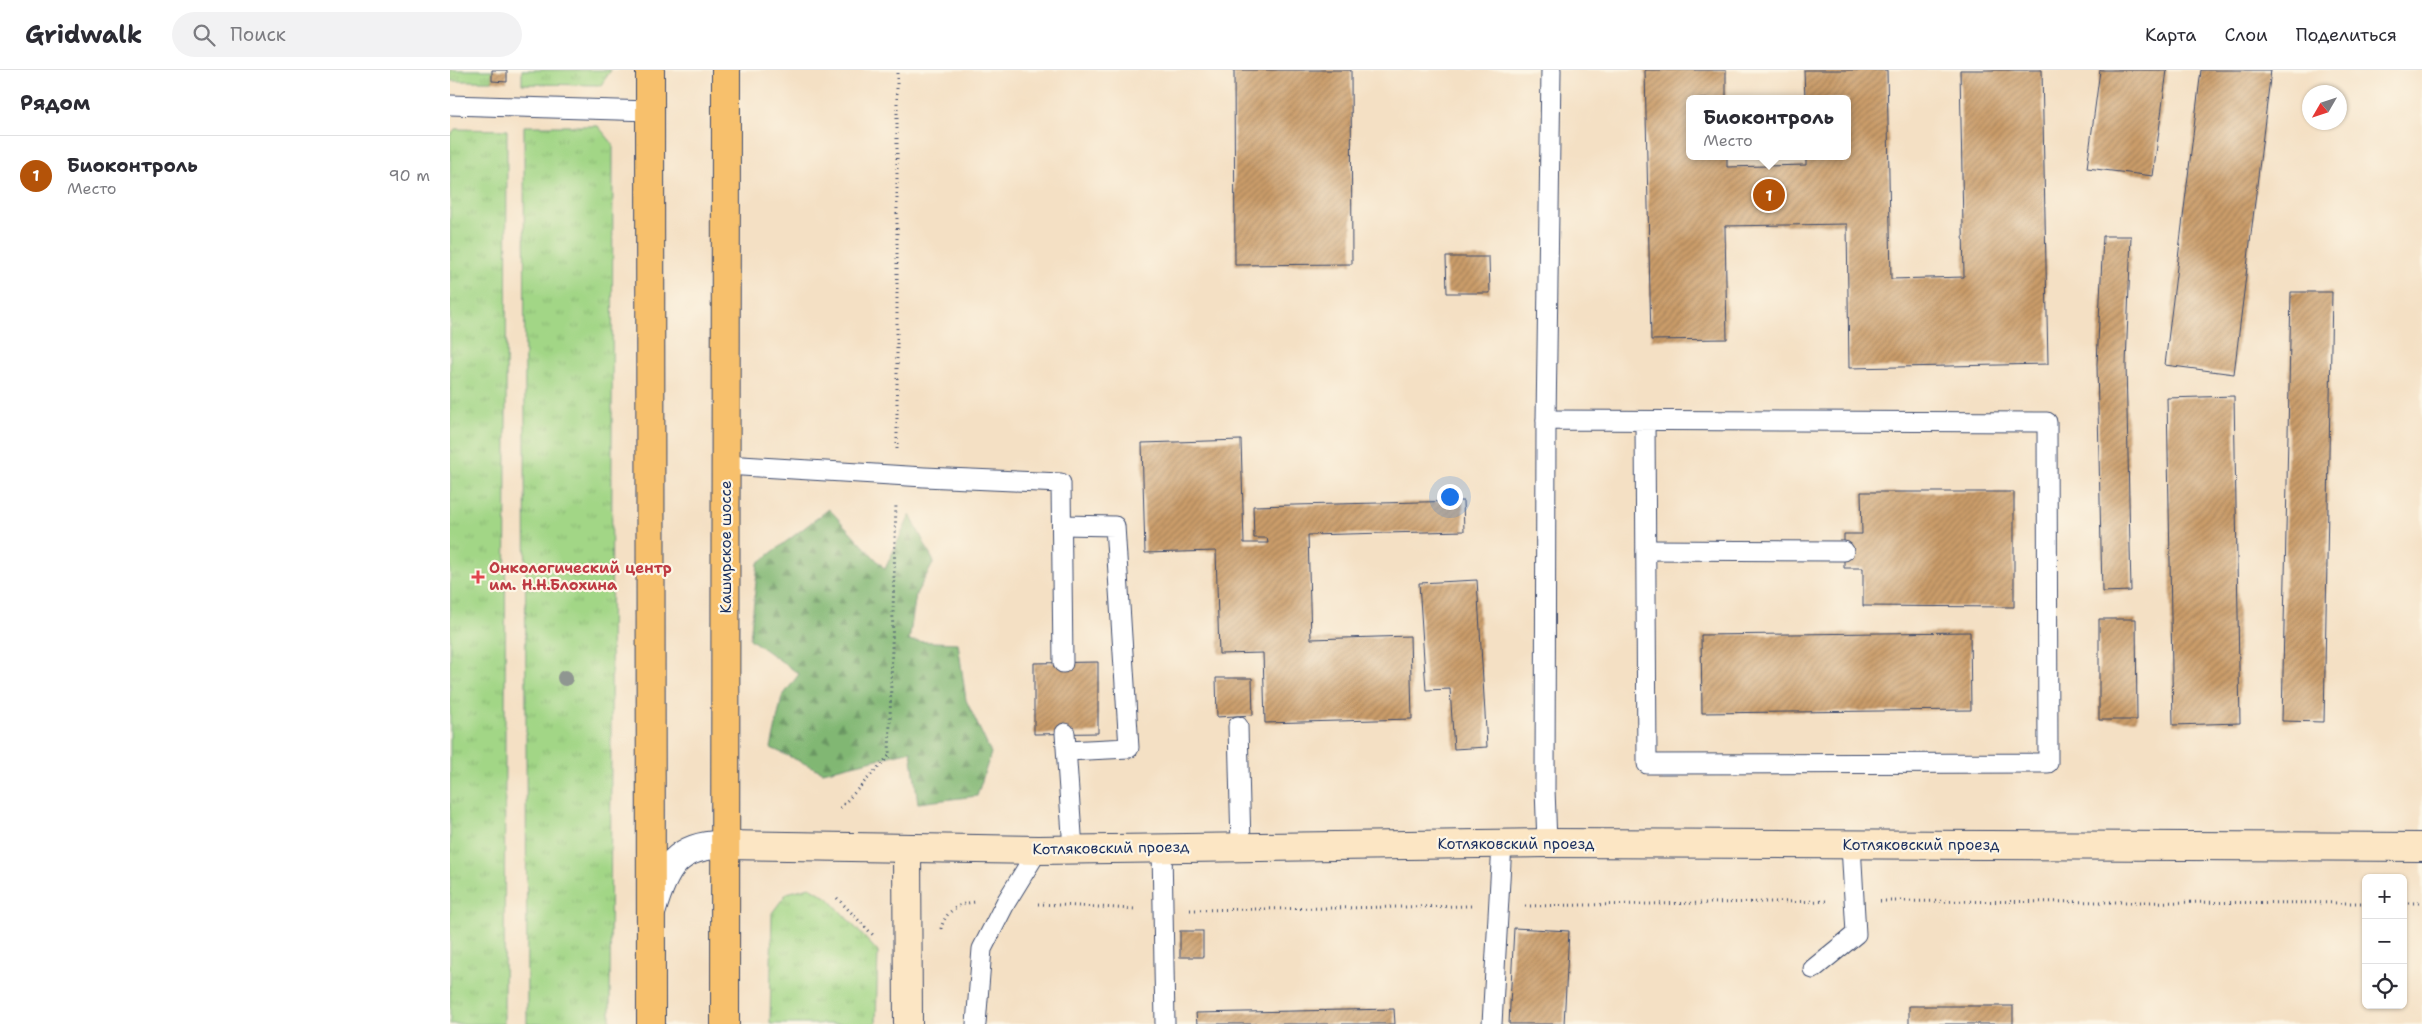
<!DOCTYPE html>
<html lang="ru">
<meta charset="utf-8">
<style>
:root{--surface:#fff;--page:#f2f2f3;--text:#2b2b33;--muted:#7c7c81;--line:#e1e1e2;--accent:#b45309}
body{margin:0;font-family:"Shantell Sans",sans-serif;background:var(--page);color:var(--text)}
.controls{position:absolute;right:15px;bottom:15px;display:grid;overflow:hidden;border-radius:8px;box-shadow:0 1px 4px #0004}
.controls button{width:45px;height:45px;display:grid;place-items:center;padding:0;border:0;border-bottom:1px solid var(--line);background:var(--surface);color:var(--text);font:25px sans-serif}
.compass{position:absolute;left:1852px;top:15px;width:45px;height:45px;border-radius:50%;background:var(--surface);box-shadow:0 1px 4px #0004;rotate:231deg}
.you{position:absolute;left:999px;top:426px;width:18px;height:18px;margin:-12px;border:4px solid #fff;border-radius:50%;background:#1a73e8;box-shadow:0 0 0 8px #1a73e833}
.badge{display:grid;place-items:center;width:32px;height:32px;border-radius:50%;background:var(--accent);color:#fff;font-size:16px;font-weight:700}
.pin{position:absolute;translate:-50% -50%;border:2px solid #fff;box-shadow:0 1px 5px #0006}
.popup{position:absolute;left:1236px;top:25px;width:165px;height:65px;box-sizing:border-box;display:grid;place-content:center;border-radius:8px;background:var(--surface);filter:drop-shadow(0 1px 4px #0005);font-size:16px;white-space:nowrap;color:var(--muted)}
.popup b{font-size:19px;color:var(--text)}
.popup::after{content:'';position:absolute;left:50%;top:100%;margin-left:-10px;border:10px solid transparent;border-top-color:var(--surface)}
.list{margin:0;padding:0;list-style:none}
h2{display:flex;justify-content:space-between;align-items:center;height:65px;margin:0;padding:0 20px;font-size:21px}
h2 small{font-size:16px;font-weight:400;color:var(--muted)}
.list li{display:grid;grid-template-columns:32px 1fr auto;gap:15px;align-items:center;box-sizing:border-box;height:80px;padding:0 20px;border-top:1px solid var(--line)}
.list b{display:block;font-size:19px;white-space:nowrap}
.list p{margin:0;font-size:16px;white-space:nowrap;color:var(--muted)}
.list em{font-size:16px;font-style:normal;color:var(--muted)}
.icon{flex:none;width:28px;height:28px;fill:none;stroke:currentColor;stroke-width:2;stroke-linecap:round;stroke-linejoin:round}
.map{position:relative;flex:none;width:1972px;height:954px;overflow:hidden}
header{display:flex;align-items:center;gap:30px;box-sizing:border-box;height:70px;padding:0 25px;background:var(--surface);border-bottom:1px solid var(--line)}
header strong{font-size:24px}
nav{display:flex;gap:28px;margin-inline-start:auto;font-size:18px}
.search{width:350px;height:45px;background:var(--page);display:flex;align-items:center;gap:12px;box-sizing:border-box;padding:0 18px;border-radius:28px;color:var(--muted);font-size:19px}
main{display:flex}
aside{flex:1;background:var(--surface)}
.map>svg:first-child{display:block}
</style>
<header>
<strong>Gridwalk</strong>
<div class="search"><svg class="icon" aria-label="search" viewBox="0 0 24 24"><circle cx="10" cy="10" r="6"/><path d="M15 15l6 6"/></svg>Поиск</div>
<nav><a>Карта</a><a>Слои</a><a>Поделиться</a></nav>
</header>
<main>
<aside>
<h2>Рядом<small></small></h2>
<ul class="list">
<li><span class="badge">1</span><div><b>Биоконтроль</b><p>Место</p></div><em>90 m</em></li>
</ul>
</aside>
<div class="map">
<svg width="1972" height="954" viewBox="0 0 1972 954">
<defs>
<pattern id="grass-tufts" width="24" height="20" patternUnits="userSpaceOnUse" patternTransform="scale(1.25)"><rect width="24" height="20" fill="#a2d686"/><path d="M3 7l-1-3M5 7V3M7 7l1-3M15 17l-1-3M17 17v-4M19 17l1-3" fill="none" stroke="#8bb876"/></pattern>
<pattern id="forest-firs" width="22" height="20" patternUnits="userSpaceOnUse" patternTransform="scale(1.25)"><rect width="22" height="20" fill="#81b773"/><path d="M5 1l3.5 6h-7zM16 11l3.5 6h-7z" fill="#699562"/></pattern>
<pattern id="building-hatch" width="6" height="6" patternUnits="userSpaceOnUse" patternTransform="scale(1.25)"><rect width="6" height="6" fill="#ca9c69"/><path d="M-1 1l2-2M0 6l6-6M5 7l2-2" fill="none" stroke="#a3805a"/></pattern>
</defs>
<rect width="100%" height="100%" fill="#fcf5e5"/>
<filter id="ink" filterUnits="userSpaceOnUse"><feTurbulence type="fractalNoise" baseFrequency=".02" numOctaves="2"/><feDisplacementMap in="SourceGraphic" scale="10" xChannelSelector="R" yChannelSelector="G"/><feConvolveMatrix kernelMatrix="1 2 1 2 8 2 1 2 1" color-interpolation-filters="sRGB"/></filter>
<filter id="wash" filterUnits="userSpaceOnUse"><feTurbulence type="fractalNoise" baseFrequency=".0096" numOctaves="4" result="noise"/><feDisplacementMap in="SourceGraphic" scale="20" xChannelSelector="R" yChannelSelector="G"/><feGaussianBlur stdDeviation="1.12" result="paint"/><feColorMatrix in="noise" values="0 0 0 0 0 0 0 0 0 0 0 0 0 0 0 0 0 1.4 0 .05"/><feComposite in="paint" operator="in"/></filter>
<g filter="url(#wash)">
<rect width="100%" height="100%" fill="#f4e0c4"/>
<!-- grass -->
<g fill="url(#grass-tufts)" stroke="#5e8272">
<rect x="0" y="0" width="42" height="11"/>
<polygon points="72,0 161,0 151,15 72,14"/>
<polygon points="74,56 148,56 163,74 160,954 77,954"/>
<polygon points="5,59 57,60 54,954 0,954 0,65"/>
<polygon points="360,817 378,828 428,882 426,954 320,954 322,843 337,823"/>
</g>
<!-- forest -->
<polygon fill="url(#forest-firs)" stroke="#4e7368" points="379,439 435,499 460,445 484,492 466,524 459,571 508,573 516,630 541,683 527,726 468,733 461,681 373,702 321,678 332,627 349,604 300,569 308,493"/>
<g id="blocks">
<!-- building -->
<g fill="url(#building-hatch)">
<polygon points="42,0 57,0 57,12 42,11"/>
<polygon points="784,0 901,0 902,194 785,195"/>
<polygon points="1195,0 1276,0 1276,29 1240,29 1240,86 1277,86 1277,97 1356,95 1356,86 1398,86 1398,29 1355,29 1354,0 1437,0 1441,209 1514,207 1510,0 1592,0 1598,294 1399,298 1397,154 1275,156 1277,269 1201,270"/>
<polygon points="1650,0 1717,0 1703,106 1637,98"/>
<polygon points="1751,0 1821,0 1784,304 1715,295"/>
<polygon points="1653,166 1681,166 1676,294 1681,521 1652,522 1647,294"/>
<polygon points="996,187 1039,187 1040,223 997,223"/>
<polygon points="1841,222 1882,222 1874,652 1832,651"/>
<polygon points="1784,326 1790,653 1723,655 1717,328"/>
<polygon points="791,370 794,473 818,473 817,468 804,468 803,436 1013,431 1014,461 858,465 861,569 960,566 962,649 815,653 813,583 769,584 766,481 695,483 692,373"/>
<polygon points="1411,422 1564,422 1564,537 1413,536 1413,498 1394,498 1394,464 1412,464"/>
<polygon points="1027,510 1037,677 1004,679 1000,619 976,620 969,513"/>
<polygon points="1649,549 1686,549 1687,650 1649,650"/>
<polygon points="1520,562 1521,640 1252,643 1251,565"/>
<polygon points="648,592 648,663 584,664 584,593"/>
<polygon points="766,608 802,608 803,645 767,647"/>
<polygon points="1064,858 1119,861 1114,954 1059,954"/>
<rect x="730" y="861" width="23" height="26"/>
<rect x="1459" y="936" width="104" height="18"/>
<polygon points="944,939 945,954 747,954 746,943"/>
</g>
</g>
</g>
<g filter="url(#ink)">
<use href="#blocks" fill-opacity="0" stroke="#3c4a6d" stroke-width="1"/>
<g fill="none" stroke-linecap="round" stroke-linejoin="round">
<defs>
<g id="service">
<polyline points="0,35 200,41"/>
<polyline points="1096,350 1101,0"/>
<polyline points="276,395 474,407 611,413 613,593"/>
<polyline points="612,455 665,456 679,678 617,681"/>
<polyline points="1196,480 1394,481"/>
<polyline points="788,656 791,776"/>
<polyline points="615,663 623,779"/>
<path d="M1097 773 1095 719 1096 350C1263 351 1430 351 1597 352L1598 693 1197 694 1195 351"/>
<polyline points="712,778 715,954"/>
<polyline points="1363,899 1406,864 1401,775"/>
<polyline points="526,954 532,879 556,832 588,780"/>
<polyline points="1042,954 1052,774"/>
</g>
<path id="tertiary" d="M202 840C214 798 228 773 276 775"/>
<g id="secondary">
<polyline points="276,775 588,780 1097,773 1972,777"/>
<polyline points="457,778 458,954"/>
</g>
<g id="primary">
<polyline points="200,0 201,954"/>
<polyline points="275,954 276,0"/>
</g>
</defs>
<!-- service casing -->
<use href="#service" stroke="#3c4a6d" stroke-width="21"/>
<!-- tertiary casing -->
<use href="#tertiary" stroke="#3c4a6d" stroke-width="30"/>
<!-- secondary casing -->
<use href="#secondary" stroke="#3c4a6d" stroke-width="30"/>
<!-- primary casing -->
<use href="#primary" stroke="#3c4a6d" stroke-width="30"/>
<!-- path -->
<g stroke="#3c4a6d" stroke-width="3" stroke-dasharray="1 4" stroke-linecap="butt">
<polyline points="447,379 447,0"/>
<polyline points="390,738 439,686 446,433"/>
<polyline points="387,828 425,867"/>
<polyline points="1430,831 1916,833"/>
<polyline points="1953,833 1972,833"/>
<polyline points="588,834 686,839"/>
<polyline points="1075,836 1379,831"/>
<polyline points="740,840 1021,836"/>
<path d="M491 859C495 841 509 833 526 832"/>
</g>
<!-- service -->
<use href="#service" stroke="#fff" stroke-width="19"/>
<!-- tertiary -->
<use href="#tertiary" stroke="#fff" stroke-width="28"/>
<!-- secondary -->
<use href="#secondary" stroke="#fce6c4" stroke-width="28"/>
<!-- primary -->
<use href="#primary" stroke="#f7c06c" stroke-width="28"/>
</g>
<!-- trees -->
<circle fill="#8f9691" cx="115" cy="608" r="8"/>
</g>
<!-- markers -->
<path fill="#e0444e" stroke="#fcf5e5" stroke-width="2" d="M25.5 499.5h5v5h5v5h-5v5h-5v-5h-5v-5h5z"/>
<g text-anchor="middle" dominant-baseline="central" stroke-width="4.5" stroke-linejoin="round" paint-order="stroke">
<!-- street labels -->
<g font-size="15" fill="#1b2f5e" stroke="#fcf5e5">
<text transform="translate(276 477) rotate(-90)">Каширское шоссе</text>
<text x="1066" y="774">Котляковский проезд</text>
<text x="1471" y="775">Котляковский проезд</text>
<text transform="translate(661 778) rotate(-1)">Котляковский проезд</text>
</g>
<!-- health labels -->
<g font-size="15" font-weight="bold" fill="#be3a42" stroke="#fcf5e5" text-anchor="start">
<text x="39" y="498">Онкологический центр<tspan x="39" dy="17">им. Н.Н.Блохина</tspan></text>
</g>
</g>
</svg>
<div class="controls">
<button>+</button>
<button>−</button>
<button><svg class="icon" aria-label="locate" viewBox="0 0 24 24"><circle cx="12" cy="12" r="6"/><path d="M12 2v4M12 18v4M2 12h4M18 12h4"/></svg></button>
</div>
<svg class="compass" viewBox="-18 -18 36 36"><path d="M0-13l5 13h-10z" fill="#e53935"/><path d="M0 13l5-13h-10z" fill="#7c7c81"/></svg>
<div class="you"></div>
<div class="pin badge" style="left:1319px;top:125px">1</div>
<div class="popup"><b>Биоконтроль</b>Место</div>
</div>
</main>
